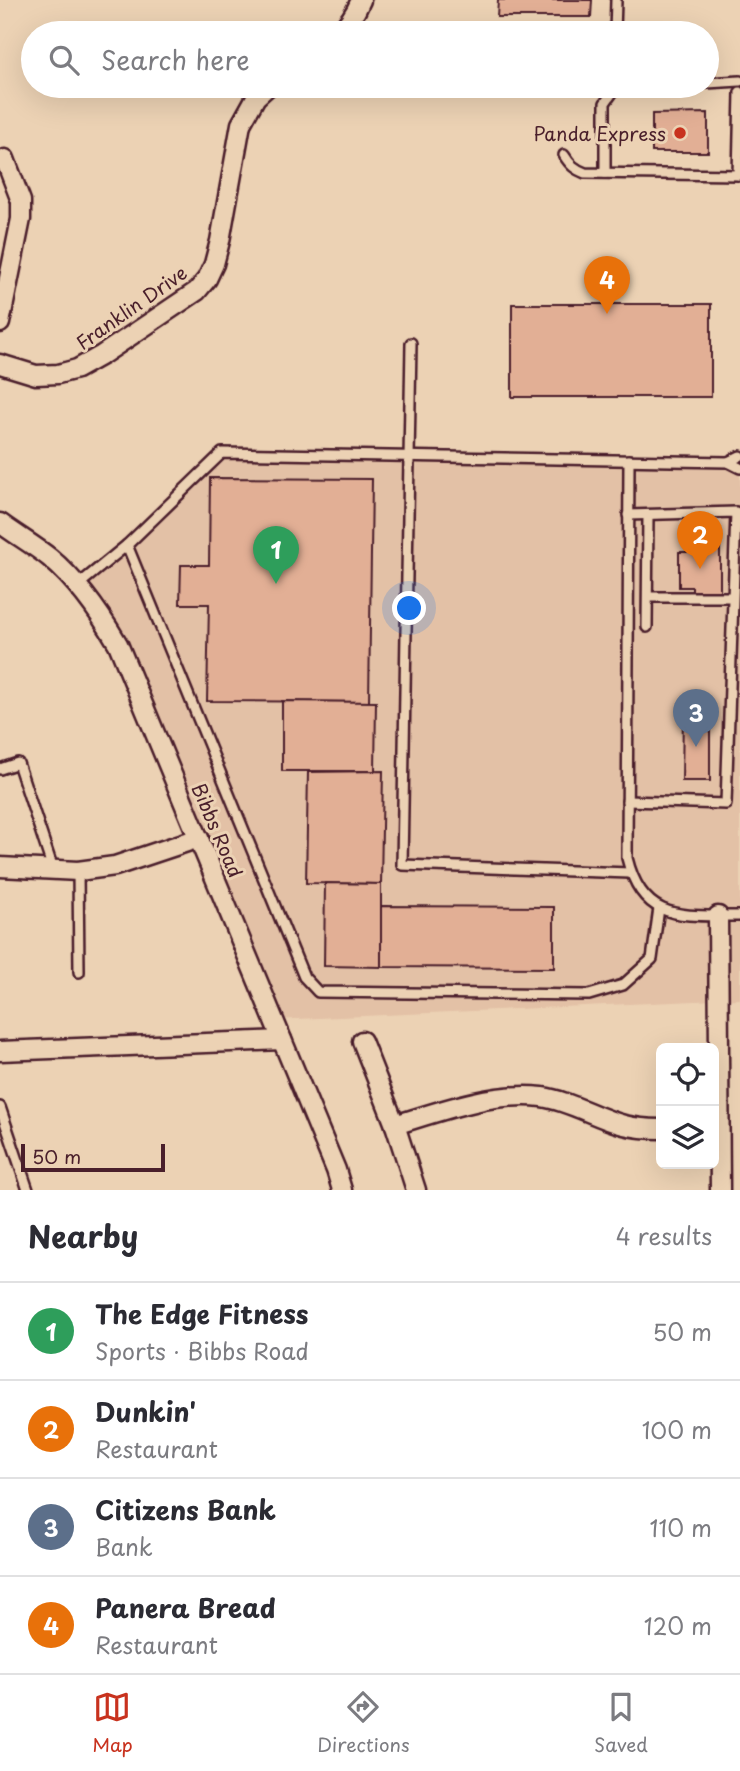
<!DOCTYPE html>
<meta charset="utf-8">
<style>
:root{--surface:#fff;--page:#f2f2f3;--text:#2b2b33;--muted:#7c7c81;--line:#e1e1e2;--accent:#c8321e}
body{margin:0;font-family:"Playpen Sans",sans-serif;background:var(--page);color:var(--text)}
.controls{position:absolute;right:21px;bottom:21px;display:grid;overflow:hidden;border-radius:10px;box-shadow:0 7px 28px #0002}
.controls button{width:63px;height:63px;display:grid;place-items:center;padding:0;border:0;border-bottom:2px solid var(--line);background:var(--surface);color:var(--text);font:35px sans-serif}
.scale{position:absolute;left:21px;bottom:18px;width:144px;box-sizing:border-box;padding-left:7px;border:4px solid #4a1f2b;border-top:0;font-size:19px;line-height:24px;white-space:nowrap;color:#4a1f2b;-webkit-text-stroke:5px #ecd2b4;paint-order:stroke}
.you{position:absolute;left:410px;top:609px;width:24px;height:24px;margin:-18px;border:5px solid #fff;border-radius:50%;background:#1a73e8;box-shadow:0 0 0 10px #1a73e833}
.badge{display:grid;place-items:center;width:46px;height:46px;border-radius:50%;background:var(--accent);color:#fff;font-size:23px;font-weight:700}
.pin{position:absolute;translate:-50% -58px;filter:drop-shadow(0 2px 4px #0008)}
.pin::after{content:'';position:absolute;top:37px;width:24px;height:21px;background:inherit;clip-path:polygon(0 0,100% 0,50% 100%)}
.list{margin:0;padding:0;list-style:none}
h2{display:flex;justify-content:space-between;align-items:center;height:91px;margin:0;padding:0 28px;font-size:30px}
h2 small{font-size:23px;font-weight:400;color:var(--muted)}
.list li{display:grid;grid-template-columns:46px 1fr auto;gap:21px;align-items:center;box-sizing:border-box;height:98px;padding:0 28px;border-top:2px solid var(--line)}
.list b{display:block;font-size:26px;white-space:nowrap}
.list p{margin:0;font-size:23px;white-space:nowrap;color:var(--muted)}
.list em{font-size:23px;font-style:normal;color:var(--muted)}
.icon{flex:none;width:38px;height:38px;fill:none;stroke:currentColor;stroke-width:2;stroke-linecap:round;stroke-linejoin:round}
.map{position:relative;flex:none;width:740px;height:1190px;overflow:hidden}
.search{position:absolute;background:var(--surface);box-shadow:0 7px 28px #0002;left:21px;right:21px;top:21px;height:77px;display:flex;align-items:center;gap:18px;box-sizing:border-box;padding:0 24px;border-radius:38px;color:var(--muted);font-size:26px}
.sheet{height:483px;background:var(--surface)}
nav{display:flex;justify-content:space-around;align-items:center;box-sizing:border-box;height:98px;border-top:2px solid var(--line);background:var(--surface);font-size:19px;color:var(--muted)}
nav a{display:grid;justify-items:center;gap:4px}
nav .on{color:var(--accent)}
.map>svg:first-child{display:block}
</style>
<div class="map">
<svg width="740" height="1190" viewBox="0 0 740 1190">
<rect width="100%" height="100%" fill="#ecd2b4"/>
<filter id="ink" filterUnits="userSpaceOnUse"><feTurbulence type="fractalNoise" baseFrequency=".0143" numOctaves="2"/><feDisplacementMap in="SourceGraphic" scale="14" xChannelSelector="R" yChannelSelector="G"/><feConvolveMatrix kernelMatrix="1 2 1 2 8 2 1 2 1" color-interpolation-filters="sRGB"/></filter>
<g filter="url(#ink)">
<!-- built -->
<polygon fill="#e3c1a6" points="222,453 728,462 740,468 740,999 274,1020 118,644 76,587"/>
<!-- building -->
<g fill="#e2af95" stroke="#4a1f2b" stroke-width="2">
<polygon points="498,0 592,0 591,17 497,17"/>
<polygon points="708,113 708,152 652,152 652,114"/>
<rect x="512" y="304" width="199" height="93"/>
<polygon points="210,478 372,479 369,702 207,701 209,604 180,604 181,565 209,565"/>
<polygon points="694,547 720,547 720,592 692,592 692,587 679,587 679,552 694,552"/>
<polygon points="282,701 376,702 375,771 282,771"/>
<polygon points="683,714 710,714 710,781 682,781"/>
<polygon points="383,771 381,884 306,883 308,772"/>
<polygon points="325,883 381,884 381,967 324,966"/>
<polygon points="381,906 554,907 554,968 381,967"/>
</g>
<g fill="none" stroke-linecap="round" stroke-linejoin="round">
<defs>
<g id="lane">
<polyline points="615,33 616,0"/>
<polyline points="707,83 740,81"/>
<path d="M564 155C570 165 575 169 585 173L740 175"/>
<polyline points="605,173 605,103 615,89 626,87 643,86"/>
<polyline points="738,175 740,92"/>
<polyline points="411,343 402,865 630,873"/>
<path d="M629 460 627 858C643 924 685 915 740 916"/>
<polyline points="728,462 740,468"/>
<polyline points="127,545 304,977 318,992 589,995 623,985 652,959 659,908"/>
<polyline points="77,586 127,545 222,453 728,462 740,456"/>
<polyline points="648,597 732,597"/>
<polyline points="647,627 648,515"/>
<polyline points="0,769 18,763 53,869"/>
<polyline points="627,801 726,804 736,512 628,515"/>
<polyline points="78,871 79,972"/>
<polyline points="0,1107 28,1190"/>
</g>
<g id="street">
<path d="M338 33C348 25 356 12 361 0"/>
<polyline points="0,323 21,219 21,201 5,159"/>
<polyline points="0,364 36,375 58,374 77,369 102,355 197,291 207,279 214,264 220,241 241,124 256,97 268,86"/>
<path d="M0 523C16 535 34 545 50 558 76 580 101 615 118 644L336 1170 342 1190"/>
<polyline points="0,867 78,871 115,866 199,838"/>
<polyline points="718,916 720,1190"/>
<polyline points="362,1041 395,1125"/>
<polyline points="0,1051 282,1040"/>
<path d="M416 1190 395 1125C439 1111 496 1091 542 1097 571 1101 596 1118 624 1125 636 1128 649 1129 661 1129"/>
</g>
</defs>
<!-- lane casing -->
<use href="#lane" stroke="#4a1f2b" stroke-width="14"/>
<!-- street casing -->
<use href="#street" stroke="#4a1f2b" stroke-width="23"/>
<!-- lane -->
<use href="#lane" stroke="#ecd2b4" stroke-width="9"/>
<!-- street -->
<use href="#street" stroke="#ecd2b4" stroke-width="18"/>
</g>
</g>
<!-- markers -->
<circle fill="#c8321e" stroke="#ecd2b4" stroke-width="2.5" cx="680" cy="133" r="7"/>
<g text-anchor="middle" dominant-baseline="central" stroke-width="6" stroke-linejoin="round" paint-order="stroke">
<!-- poi labels -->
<g font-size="19" fill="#4a1f2b" stroke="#ecd2b4" text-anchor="end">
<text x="666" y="133">Panda Express</text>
</g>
<!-- street labels -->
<g font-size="19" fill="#4a1f2b" stroke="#ecd2b4">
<text transform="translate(131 307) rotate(-35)">Franklin Drive</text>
<text transform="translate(218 830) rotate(67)">Bibbs Road</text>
</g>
</g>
</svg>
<div class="controls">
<button><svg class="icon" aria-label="locate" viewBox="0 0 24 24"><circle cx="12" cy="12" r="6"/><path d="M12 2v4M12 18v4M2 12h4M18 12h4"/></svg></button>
<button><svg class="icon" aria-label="layers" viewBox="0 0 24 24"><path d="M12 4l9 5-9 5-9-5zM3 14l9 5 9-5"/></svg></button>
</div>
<div class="scale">50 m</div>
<div class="you"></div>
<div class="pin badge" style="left:276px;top:584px;background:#2e9e5b">1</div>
<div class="pin badge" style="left:700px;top:569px;background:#e8710a">2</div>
<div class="pin badge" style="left:696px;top:747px;background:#5c6f8a">3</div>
<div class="pin badge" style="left:607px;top:314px;background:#e8710a">4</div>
<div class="search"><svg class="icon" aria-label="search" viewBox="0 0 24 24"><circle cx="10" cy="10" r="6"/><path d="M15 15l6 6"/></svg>Search here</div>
</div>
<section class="sheet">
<h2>Nearby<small>4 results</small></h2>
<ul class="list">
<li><span class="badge" style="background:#2e9e5b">1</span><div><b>The Edge Fitness</b><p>Sports · Bibbs Road</p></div><em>50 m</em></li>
<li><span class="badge" style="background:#e8710a">2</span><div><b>Dunkin'</b><p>Restaurant</p></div><em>100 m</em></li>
<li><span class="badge" style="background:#5c6f8a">3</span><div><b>Citizens Bank</b><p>Bank</p></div><em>110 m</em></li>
<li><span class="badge" style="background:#e8710a">4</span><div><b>Panera Bread</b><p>Restaurant</p></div><em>120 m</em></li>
</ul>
</section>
<nav>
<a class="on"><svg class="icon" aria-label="map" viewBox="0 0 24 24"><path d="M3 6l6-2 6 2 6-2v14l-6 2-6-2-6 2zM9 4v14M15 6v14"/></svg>Map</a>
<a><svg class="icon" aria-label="directions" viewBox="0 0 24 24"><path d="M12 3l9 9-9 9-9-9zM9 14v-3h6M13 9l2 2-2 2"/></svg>Directions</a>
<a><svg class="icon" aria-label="saved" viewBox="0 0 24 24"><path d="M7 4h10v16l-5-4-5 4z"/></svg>Saved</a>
</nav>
